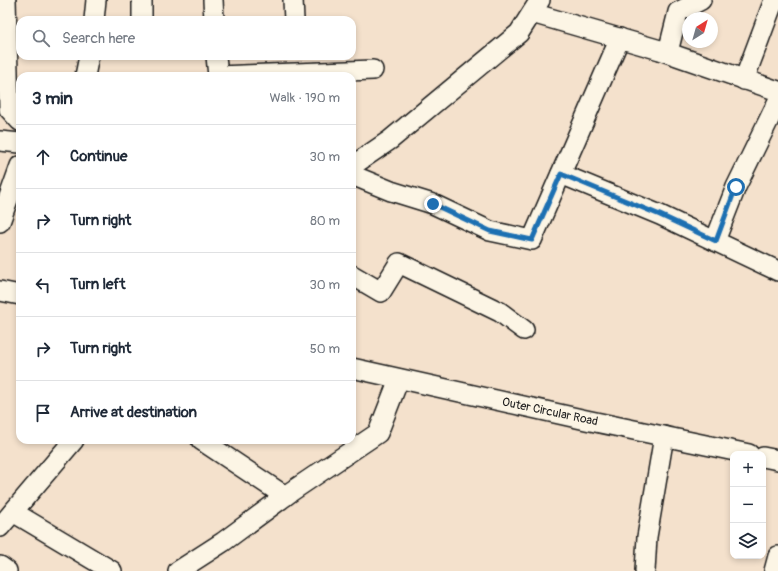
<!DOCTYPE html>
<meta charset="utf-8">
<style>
:root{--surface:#fff;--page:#f2f2f3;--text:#1f2937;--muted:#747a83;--line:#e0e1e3}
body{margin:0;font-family:Pangolin,sans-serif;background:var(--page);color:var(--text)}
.controls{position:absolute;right:12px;bottom:12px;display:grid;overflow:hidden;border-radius:8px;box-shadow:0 2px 6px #0003}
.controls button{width:36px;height:36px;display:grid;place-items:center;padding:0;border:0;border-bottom:1px solid var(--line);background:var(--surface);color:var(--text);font:20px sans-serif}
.compass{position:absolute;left:682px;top:12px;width:36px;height:36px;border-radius:50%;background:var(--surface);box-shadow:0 2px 6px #0003;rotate:37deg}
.stop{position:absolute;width:12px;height:12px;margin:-9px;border:3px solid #1f6fb2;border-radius:50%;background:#fff}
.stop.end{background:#1f6fb2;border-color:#fff;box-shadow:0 1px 4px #0008}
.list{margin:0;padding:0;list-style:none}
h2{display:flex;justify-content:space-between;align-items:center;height:52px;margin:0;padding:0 16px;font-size:17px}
h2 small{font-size:13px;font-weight:400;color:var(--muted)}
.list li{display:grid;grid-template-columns:26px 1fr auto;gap:12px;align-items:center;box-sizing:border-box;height:64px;padding:0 16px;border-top:1px solid var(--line)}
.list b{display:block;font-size:15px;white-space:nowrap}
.list em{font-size:13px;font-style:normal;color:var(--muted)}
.icon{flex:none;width:22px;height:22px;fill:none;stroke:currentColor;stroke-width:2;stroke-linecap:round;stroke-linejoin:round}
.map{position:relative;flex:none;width:778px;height:571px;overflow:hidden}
.search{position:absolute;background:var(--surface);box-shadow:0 2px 6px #0003;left:16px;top:16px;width:340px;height:44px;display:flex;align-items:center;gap:10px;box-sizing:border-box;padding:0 14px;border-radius:12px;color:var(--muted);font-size:15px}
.panel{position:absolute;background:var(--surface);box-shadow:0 2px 6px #0003;left:16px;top:72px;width:340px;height:372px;border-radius:12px}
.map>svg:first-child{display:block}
</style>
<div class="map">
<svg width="778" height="571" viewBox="0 0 778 571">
<rect width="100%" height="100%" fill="#f4e1cc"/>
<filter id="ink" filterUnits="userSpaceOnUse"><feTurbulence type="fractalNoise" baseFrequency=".025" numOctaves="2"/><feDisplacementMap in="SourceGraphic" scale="8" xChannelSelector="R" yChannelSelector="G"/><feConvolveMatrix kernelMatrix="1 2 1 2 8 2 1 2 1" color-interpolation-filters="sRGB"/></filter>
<g filter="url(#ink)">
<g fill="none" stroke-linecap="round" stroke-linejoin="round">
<defs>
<g id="minor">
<polyline points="6,0 9,109 20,121"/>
<polyline points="213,0 214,20"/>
<polyline points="293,0 294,20"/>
<polyline points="532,13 660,50 778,91"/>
<polyline points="94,20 96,0"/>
<polyline points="142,20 142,0"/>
<polyline points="668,52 678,12 701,0"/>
<polyline points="216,56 218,76"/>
<polyline points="85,76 89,56"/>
<polyline points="218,76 373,70"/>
<polyline points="744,80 774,0"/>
<polyline points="0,141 20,143"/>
<polyline points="352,166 390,140 519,33 540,0"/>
<polyline points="561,174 660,215 778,271"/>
<polyline points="352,175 391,191 433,204 490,231 532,240 620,38"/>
<polyline points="0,222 20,166"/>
<polyline points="715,241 736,187 778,101"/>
<polyline points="352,275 381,292 399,263 500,312 524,330"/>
<polyline points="0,291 20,295"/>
<polyline points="352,368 586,420 749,454"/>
<polyline points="201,440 285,496"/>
<polyline points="763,457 778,460"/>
<polyline points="13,512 112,571"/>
<polyline points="0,527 74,440"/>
<polyline points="0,566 7,571"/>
<polyline points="178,571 223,542 292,491 378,433 399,379"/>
<polyline points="645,571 647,537 664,436"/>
<polyline points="774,571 778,556"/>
</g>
</defs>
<!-- minor casing -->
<use href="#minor" stroke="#1c1c1c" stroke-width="22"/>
<!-- minor -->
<use href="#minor" stroke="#fcf5e5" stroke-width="19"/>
</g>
</g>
<g fill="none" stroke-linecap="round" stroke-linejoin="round" filter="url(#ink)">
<!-- route -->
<polyline stroke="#1f6fb2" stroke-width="5" points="433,204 490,231 532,240 561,174 660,215 716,241 736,187"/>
</g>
<g text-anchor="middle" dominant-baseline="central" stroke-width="3" stroke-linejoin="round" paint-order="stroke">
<!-- street labels -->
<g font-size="12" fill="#1c1c1c" stroke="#fcf5e5">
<text transform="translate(550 412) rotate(12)">Outer Circular Road</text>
</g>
</g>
</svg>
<div class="controls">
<button>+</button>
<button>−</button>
<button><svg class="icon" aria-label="layers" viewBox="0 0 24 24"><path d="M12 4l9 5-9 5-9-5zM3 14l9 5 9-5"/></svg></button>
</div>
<svg class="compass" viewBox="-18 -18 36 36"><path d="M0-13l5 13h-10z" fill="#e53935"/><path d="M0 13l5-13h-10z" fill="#747a83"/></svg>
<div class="stop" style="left:736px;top:187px"></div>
<div class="stop end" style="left:433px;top:204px"></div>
<div class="search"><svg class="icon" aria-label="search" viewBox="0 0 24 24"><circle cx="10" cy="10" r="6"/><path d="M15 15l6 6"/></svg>Search here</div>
<section class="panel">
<h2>3 min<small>Walk · 190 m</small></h2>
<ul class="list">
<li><svg class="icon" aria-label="ahead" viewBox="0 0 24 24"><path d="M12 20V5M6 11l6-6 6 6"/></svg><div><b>Continue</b></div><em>30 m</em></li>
<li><svg class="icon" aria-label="right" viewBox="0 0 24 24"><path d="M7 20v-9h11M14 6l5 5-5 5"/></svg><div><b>Turn right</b></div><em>80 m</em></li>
<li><svg class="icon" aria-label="left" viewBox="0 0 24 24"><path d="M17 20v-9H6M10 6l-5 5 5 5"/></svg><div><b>Turn left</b></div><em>30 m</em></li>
<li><svg class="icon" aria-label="right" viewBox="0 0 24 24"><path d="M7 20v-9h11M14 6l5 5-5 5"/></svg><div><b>Turn right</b></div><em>50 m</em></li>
<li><svg class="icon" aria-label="arrive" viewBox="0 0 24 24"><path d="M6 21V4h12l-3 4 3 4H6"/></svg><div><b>Arrive at destination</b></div></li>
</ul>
</section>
</div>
